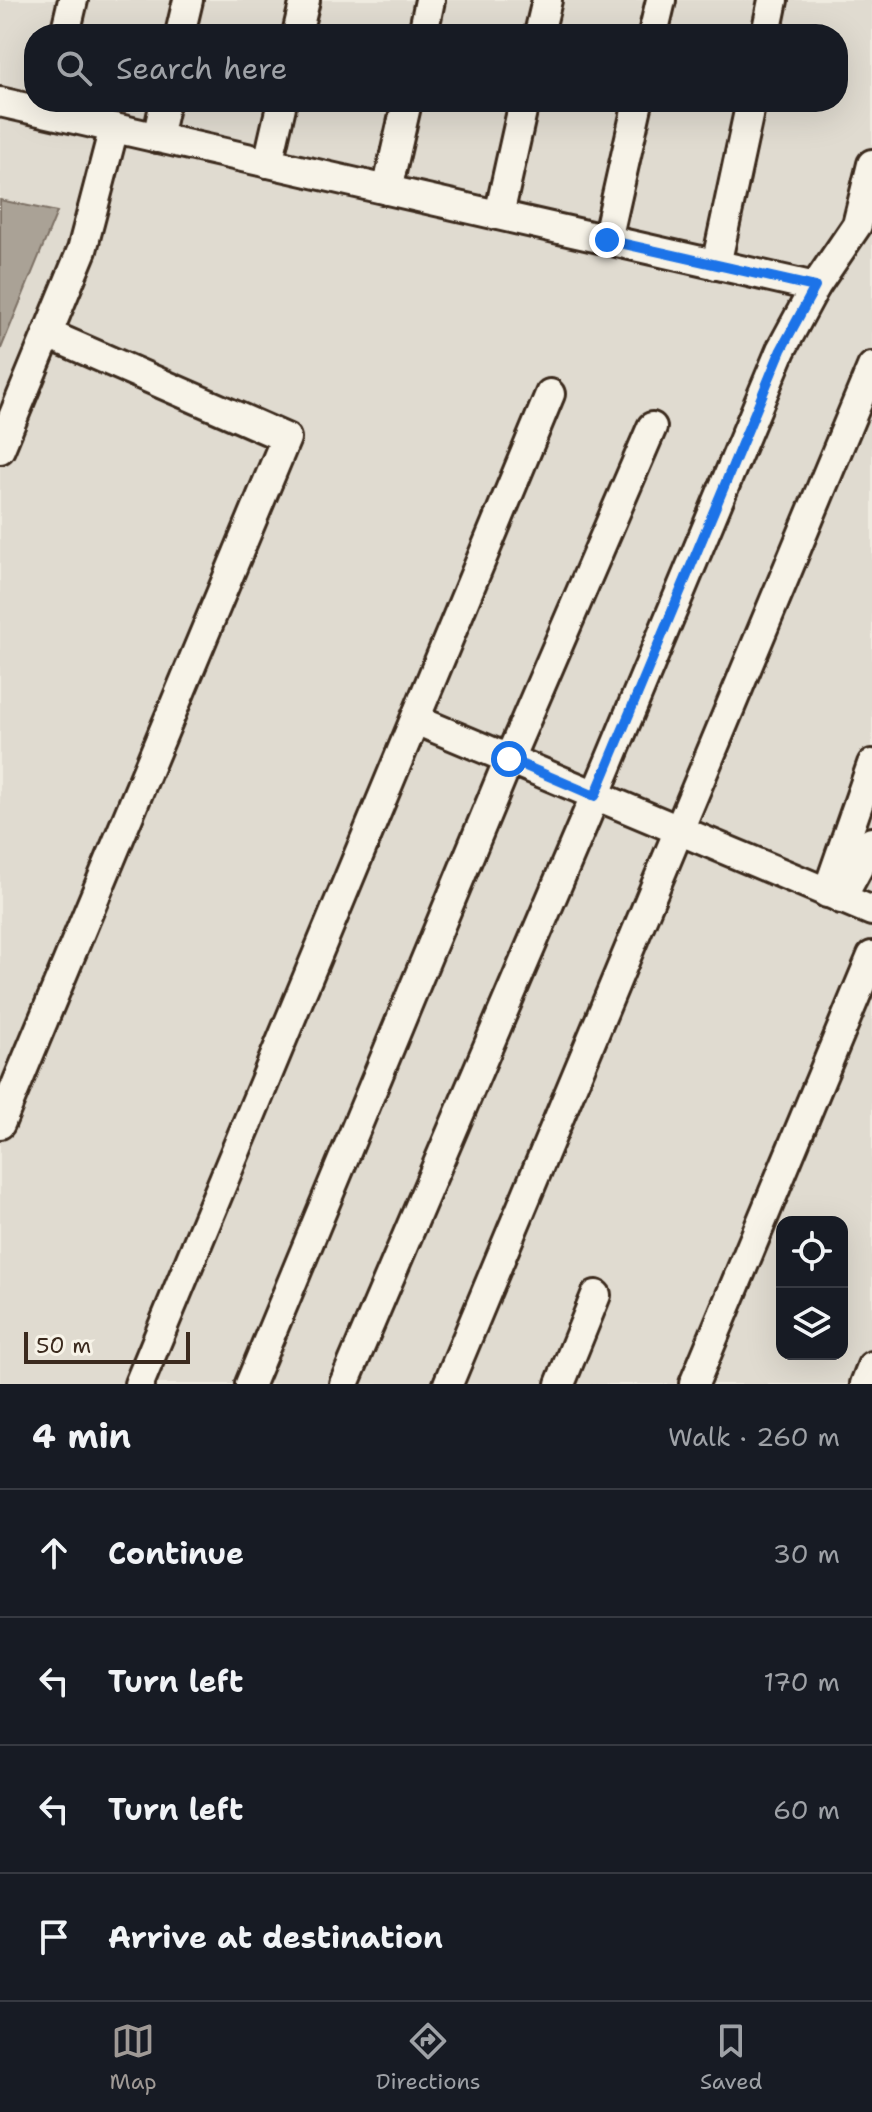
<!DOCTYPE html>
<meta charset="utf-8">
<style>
:root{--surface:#171b24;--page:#242831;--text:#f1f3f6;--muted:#9ea1a6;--line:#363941;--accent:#9f9995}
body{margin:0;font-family:"Shantell Sans",sans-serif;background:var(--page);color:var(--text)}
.controls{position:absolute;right:24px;bottom:24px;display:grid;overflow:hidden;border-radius:16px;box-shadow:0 8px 32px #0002}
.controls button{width:72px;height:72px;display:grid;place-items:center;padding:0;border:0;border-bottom:2px solid var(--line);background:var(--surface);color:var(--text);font:40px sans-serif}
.scale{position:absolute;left:24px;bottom:20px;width:166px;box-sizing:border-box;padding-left:8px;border:4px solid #3b2a1e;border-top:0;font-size:22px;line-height:28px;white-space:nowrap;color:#3b2a1e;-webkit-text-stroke:6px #f7f3e8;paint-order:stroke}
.stop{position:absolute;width:24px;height:24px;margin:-18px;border:6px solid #1a73e8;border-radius:50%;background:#fff}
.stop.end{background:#1a73e8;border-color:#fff;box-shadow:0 2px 8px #0008}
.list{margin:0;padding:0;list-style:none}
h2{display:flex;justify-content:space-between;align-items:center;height:104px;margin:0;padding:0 32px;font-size:34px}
h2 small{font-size:26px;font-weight:400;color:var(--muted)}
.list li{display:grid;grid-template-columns:52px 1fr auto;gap:24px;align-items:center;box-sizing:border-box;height:128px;padding:0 32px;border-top:2px solid var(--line)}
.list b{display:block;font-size:30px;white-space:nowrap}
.list em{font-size:26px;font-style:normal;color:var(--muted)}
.icon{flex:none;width:44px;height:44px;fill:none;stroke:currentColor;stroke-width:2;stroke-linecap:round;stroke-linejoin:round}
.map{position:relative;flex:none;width:872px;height:1384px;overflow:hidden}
.search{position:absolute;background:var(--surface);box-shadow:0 8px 32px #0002;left:24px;right:24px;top:24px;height:88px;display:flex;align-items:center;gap:20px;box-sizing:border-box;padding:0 28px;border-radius:32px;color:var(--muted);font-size:30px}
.sheet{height:616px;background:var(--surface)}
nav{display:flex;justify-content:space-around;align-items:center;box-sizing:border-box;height:112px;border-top:2px solid var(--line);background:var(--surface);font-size:22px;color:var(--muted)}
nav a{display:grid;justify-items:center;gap:4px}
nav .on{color:var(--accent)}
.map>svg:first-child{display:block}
</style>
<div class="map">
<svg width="872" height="1384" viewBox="0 0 872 1384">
<rect width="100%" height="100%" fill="#efebe0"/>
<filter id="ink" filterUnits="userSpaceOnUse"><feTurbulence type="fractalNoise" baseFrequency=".0125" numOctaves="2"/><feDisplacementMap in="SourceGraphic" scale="16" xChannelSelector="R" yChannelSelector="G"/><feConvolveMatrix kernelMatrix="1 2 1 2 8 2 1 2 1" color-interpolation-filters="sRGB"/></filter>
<g filter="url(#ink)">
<!-- built -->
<path fill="#e0dbd0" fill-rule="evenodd" d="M0 0H872V1384H0V351L57 213 0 200ZM34 34H838V102H34ZM782 1222H842V1354H782Z"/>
<!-- water -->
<polygon fill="#aaa296" stroke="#7e7266" stroke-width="2" points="0,200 57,212 0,351"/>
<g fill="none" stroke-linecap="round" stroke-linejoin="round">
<defs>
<g id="minor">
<polyline points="65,34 73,0"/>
<polyline points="180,34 188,0"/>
<polyline points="297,34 305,0"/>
<polyline points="423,34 430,0"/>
<polyline points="539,34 547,0"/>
<polyline points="653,34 661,0"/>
<polyline points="766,34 773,0"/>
<polyline points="0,102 815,287 857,225 872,164"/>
<polyline points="157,138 165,102"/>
<polyline points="268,163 282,102"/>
<polyline points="387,190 407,102"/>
<polyline points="499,215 524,102"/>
<polyline points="607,240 638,102"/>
<polyline points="716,265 751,102"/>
<polyline points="0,449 82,250 114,128"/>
<polyline points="416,720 872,911"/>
<polyline points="827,893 872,764"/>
<polyline points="841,899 872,842"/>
<polyline points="0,1124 286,438 48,334"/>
<polyline points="139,1384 550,394"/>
<polyline points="250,1384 509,759 652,427"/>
<polyline points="344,1384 595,796 781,350 815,287"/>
<polyline points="448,1384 872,367"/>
<polyline points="560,1384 596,1295"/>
<polyline points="694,1384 872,956"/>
<polyline points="865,1384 872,1366"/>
</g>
</defs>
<!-- minor casing -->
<use href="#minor" stroke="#3b2a1e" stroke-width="34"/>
<!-- minor -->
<use href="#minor" stroke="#f7f3e8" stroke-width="28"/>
</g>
</g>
<g fill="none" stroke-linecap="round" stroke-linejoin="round" filter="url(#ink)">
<!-- route -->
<polyline stroke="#1a73e8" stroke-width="10" points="509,759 595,796 781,350 815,287 607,240"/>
</g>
</svg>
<div class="controls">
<button><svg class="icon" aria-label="locate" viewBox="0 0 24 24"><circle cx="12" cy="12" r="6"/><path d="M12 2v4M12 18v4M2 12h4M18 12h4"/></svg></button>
<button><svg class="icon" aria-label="layers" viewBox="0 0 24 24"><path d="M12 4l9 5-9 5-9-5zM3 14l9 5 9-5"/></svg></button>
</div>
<div class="scale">50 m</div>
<div class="stop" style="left:509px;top:759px"></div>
<div class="stop end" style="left:607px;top:240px"></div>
<div class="search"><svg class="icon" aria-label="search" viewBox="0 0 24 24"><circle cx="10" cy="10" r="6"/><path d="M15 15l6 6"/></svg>Search here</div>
</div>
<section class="sheet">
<h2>4 min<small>Walk · 260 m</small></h2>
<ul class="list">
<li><svg class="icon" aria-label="ahead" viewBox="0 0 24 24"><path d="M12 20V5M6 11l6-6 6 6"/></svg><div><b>Continue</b></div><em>30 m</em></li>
<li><svg class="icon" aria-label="left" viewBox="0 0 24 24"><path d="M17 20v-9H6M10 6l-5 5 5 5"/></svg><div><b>Turn left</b></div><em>170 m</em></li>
<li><svg class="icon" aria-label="left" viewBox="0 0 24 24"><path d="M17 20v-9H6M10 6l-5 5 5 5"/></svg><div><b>Turn left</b></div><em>60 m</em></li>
<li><svg class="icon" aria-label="arrive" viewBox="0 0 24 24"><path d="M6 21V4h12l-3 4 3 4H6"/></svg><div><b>Arrive at destination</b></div></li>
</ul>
</section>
<nav>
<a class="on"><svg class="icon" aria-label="map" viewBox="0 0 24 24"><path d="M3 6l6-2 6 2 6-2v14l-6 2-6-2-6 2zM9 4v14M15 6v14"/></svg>Map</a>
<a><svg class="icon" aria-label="directions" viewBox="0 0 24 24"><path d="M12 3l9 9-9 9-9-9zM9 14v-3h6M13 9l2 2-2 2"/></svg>Directions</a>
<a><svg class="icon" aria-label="saved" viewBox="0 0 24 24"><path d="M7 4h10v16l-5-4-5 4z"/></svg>Saved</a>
</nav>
